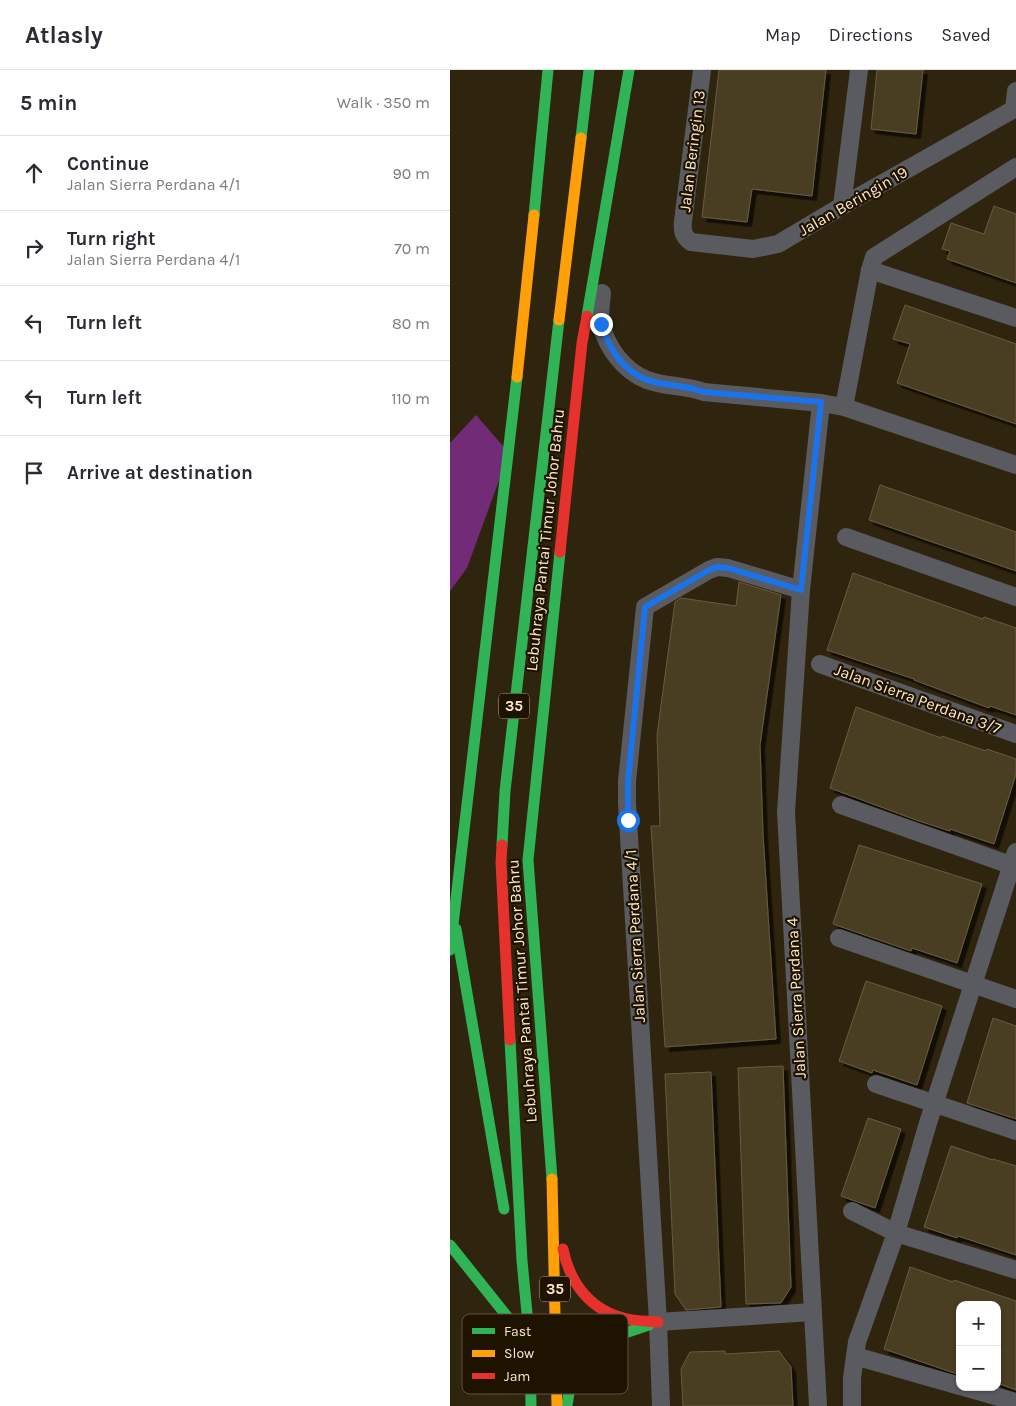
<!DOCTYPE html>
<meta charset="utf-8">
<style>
:root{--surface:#fff;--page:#f2f2f3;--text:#2b2b33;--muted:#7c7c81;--line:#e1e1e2}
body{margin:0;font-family:Karla,sans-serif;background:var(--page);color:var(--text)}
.controls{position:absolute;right:15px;bottom:15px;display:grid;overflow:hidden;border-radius:10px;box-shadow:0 1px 4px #0004}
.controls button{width:45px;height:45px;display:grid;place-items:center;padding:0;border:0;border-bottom:1px solid var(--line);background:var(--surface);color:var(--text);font:25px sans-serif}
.stop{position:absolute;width:15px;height:15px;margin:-11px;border:4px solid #1a73e8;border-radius:50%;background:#fff}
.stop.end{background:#1a73e8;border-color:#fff;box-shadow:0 1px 5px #0008}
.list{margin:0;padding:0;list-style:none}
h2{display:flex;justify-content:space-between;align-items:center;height:65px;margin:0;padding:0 20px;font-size:21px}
h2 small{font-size:16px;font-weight:400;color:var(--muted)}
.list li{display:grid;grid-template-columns:32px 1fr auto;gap:15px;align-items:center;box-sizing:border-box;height:75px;padding:0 20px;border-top:1px solid var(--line)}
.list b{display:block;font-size:19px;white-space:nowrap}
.list p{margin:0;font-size:16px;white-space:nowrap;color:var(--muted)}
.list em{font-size:16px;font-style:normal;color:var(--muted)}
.icon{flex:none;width:28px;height:28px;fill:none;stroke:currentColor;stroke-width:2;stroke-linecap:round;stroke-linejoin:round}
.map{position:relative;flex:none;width:566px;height:1336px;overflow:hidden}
header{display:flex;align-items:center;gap:30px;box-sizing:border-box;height:70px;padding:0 25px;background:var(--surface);border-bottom:1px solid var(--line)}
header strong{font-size:24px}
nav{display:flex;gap:28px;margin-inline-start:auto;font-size:18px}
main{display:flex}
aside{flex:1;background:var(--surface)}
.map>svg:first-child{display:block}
</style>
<header>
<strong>Atlasly</strong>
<nav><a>Map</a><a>Directions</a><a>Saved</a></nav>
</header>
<main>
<aside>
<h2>5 min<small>Walk · 350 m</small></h2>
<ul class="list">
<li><svg class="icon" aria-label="ahead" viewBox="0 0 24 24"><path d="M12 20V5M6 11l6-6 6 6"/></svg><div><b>Continue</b><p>Jalan Sierra Perdana 4/1</p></div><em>90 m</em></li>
<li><svg class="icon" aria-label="right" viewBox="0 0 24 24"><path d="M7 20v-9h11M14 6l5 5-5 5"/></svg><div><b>Turn right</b><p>Jalan Sierra Perdana 4/1</p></div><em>70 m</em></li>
<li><svg class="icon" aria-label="left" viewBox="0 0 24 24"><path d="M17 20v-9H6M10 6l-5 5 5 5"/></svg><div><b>Turn left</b></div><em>80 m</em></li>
<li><svg class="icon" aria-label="left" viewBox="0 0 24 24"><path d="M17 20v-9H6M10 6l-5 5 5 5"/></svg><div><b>Turn left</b></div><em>110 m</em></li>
<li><svg class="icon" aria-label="arrive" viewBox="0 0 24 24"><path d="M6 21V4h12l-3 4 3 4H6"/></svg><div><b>Arrive at destination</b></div></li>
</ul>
</aside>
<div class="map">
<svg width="566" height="1336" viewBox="0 0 566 1336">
<defs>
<filter id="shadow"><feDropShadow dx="4.5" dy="4.5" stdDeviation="0" flood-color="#0009"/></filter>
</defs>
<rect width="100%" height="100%" fill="#2f240d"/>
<!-- forest -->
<polygon fill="#722b76" points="26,345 59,383 17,498 0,521 0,373"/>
<!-- building -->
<g fill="#483d23" stroke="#685c43" filter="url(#shadow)">
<polygon points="269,0 376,0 362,126 302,119 297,152 252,147"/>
<polygon points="427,0 473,0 466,64 421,59"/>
<polygon points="544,136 566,144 566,213 497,189 500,181 492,179 501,153 534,164"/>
<polygon points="455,235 566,274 566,354 447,313 460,274 443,269"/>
<polygon points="430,415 566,462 566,501 419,450"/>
<polygon points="403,503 533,549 534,547 566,558 566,645 540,636 539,638 464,610 464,609 377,580"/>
<polygon points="289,512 331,525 310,675 313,765 326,969 215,977 201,756 210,756 207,665 225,532 231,528 286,536"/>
<polygon points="406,637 491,668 492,666 536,681 537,679 566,689 566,704 544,774 500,759 500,761 466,750 380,718"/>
<polygon points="409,775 532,814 507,893 462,878 461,881 383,854"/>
<polygon points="416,911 492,936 467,1015 423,1000 422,1003 389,991"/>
<polygon points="543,948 566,956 566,1049 517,1033"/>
<polygon points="333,996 341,1217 331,1233 296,1234 288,998"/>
<polygon points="261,1002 271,1237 236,1240 225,1224 215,1004"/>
<polygon points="418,1048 451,1059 425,1138 391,1126"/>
<polygon points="501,1076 543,1090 543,1089 566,1096 566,1185 508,1166 507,1168 474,1157"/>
<polygon points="460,1197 503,1212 504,1210 566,1231 566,1320 547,1313 547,1235 510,1235 510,1305 434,1279"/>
<polygon points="275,1281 275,1284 329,1281 341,1297 343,1336 233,1336 231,1299 240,1282"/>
</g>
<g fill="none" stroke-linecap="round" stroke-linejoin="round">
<!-- street -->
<g stroke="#5a5b60" stroke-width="18">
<path d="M252 0 233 151C232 161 233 166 241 172L303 179 328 174 392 136 566 38"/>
<polyline points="564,39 566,21"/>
<polyline points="392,136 409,0"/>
<polyline points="420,200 566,248"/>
<path d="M152 223C151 234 149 244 151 254 157 278 174 301 197 310 215 317 236 315 254 322L371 333 394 337 566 395"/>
<polyline points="394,337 420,200 424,187 566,97"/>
<polyline points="396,467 566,527"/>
<polyline points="370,594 566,664"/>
<polyline points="391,735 566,797"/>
<polyline points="389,868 566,929"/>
<polyline points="426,1014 566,1061"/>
<polyline points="402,1141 446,1163 566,1200"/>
<polyline points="208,1252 363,1242"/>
<polyline points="405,1286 510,1316"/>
<polyline points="514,1317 566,1332"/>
<polyline points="211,1336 208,1252 177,733 177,711 195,537 259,500 267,497 278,498 351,520"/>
<polyline points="368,1336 336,742 351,520 371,333"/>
<polyline points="402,1336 402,1308 407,1272 446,1163 478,1053 566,782"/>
</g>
<!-- fast -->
<g stroke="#30b455" stroke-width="11">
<polyline points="131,68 139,0"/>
<polyline points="84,145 98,0"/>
<polyline points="137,246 179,0"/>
<polyline points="52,775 55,721 109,250"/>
<polyline points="6,859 54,1139"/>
<polyline points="0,880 67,307"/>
<polyline points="60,970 72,1191 80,1275 81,1336"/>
<polyline points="102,1109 78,790 110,482"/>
<polyline points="0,1175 80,1275"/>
<path d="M117 1335C119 1326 119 1317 122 1308 132 1273 169 1265 199 1255"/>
</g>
<!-- slow -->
<g stroke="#ff9f0a" stroke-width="11">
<polyline points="109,250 131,68"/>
<polyline points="67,307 84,145"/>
<polyline points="102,1109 107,1336"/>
</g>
<!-- jam -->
<g stroke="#e5322d" stroke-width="11">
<polyline points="110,482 132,273 137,246"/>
<polyline points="52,775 51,792 60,970"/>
<path d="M113 1179C120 1214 141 1241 177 1249 187 1251 198 1251 208 1252"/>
</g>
</g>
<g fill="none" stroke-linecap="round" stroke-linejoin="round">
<!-- route -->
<path stroke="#1a73e8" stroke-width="6" d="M151 254C160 282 177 307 208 313 224 316 239 316 254 322L371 332 351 520 278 498 267 497 259 500 195 537 178 711V750"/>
</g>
<g text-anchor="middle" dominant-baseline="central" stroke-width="4.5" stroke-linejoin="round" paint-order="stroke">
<!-- shield labels -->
<g fill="#1e1300" stroke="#baa98a" stroke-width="1">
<rect x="49" y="623.5" width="30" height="25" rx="4"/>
<rect x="90" y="1206.5" width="30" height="25" rx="4"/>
</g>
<g font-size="15" font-weight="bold" fill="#fde9c5">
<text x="64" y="636">35</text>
<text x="105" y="1219">35</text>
</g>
<!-- street labels -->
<g font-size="16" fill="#fde9c5" stroke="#1e1300">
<text transform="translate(242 81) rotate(-83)">Jalan Beringin 13</text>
<text transform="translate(403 131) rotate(-30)">Jalan Beringin 19</text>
<text transform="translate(95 470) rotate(-84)">Lebuhraya Pantai Timur Johor Bahru</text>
<text transform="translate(468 629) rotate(20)">Jalan Sierra Perdana 3/7</text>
<text transform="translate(185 866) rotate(-93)">Jalan Sierra Perdana 4/1</text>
<text transform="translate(72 921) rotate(-94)">Lebuhraya Pantai Timur Johor Bahru</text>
<text transform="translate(346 928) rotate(-93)">Jalan Sierra Perdana 4</text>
</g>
</g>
<!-- legend -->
<rect x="12" y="1244" width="166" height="80" rx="8" fill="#1e1300" stroke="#61533b" stroke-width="1"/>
<rect x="22" y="1258" width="23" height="6" fill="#30b455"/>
<rect x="22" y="1280" width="23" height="7" fill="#ff9f0a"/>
<rect x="22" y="1303" width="23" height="6" fill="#e5322d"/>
<g font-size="14" fill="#fde9c5">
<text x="54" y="1266">Fast</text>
<text x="54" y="1288">Slow</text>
<text x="54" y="1311">Jam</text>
</g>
</svg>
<div class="controls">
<button>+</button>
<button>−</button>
</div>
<div class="stop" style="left:178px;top:750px"></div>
<div class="stop end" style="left:151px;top:254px"></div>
</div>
</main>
